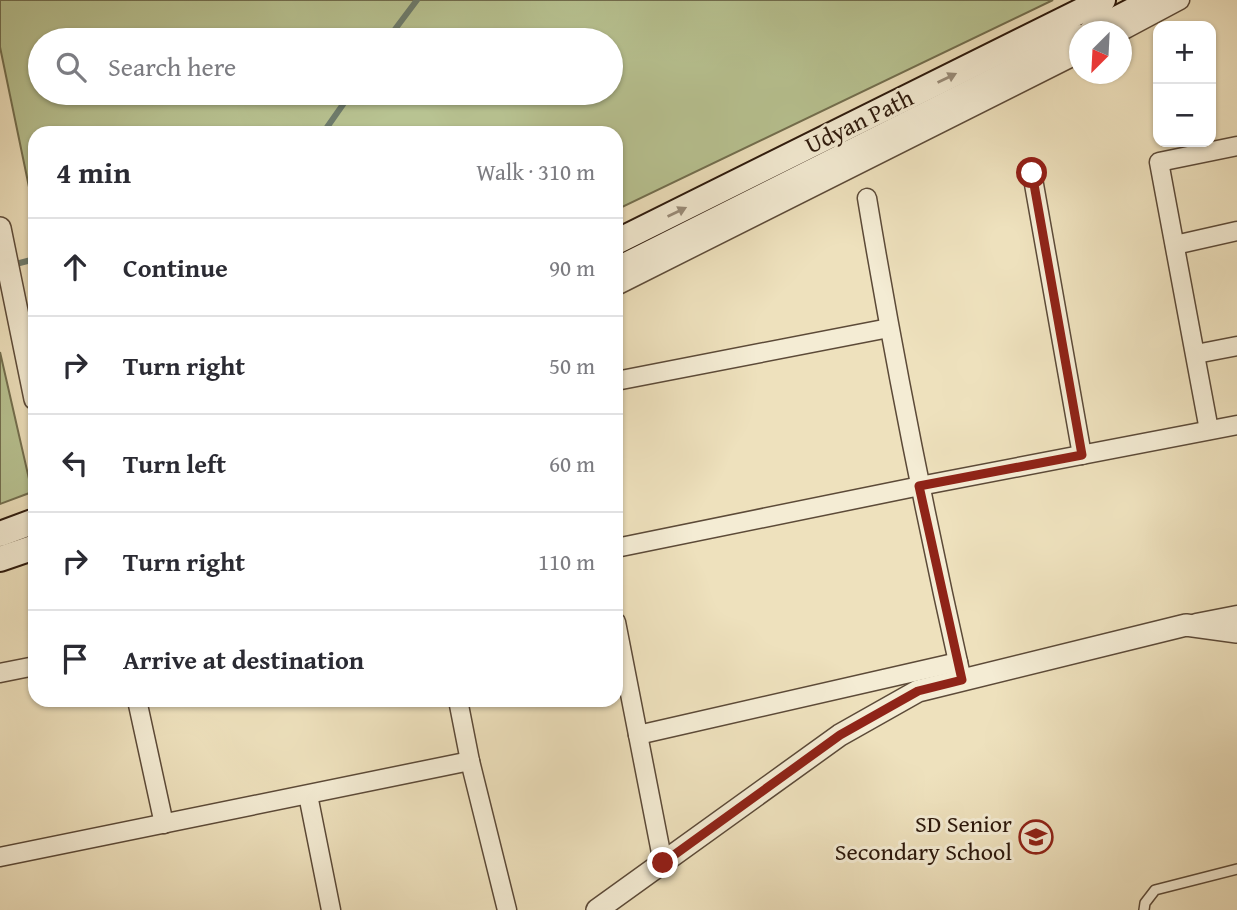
<!DOCTYPE html>
<meta charset="utf-8">
<style>
:root{--surface:#fff;--page:#f2f2f3;--text:#2b2b33;--muted:#7c7c81;--line:#e1e1e2}
body{margin:0;font-family:"Gentium Book Plus",serif;background:var(--page);color:var(--text)}
.controls{position:absolute;right:21px;top:21px;display:grid;overflow:hidden;border-radius:14px;box-shadow:0 2px 5px #0004}
.controls button{width:63px;height:63px;display:grid;place-items:center;padding:0;border:0;border-bottom:2px solid var(--line);background:var(--surface);color:var(--text);font:35px sans-serif}
.compass{position:absolute;left:1069px;top:21px;width:63px;height:63px;border-radius:50%;background:var(--surface);box-shadow:0 2px 5px #0004;rotate:204deg}
.stop{position:absolute;width:21px;height:21px;margin:-16px;border:5px solid #8f2418;border-radius:50%;background:#fff}
.stop.end{background:#8f2418;border-color:#fff;box-shadow:0 2px 7px #0008}
.list{margin:0;padding:0;list-style:none}
h2{display:flex;justify-content:space-between;align-items:center;height:91px;margin:0;padding:0 28px;font-size:30px}
h2 small{font-size:23px;font-weight:400;color:var(--muted)}
.list li{display:grid;grid-template-columns:46px 1fr auto;gap:21px;align-items:center;box-sizing:border-box;height:98px;padding:0 28px;border-top:2px solid var(--line)}
.list b{display:block;font-size:26px;white-space:nowrap}
.list em{font-size:23px;font-style:normal;color:var(--muted)}
.icon{flex:none;width:38px;height:38px;fill:none;stroke:currentColor;stroke-width:2;stroke-linecap:round;stroke-linejoin:round}
.map{position:relative;flex:none;width:1237px;height:910px;overflow:hidden}
.search{position:absolute;background:var(--surface);box-shadow:0 2px 5px #0004;left:28px;top:28px;width:595px;height:77px;display:flex;align-items:center;gap:18px;box-sizing:border-box;padding:0 24px;border-radius:38px;color:var(--muted);font-size:26px}
.panel{position:absolute;background:var(--surface);box-shadow:0 2px 5px #0004;left:28px;top:126px;width:595px;height:581px;border-radius:21px}
.map>svg:first-child{display:block}
</style>
<div class="map">
<svg width="1237" height="910" viewBox="0 0 1237 910">
<rect width="100%" height="100%" fill="#eee1bd"/>
<filter id="stains"><feTurbulence type="fractalNoise" baseFrequency=".00286" numOctaves="4"/><feColorMatrix values="0 0 0 0 .2 0 0 0 0 .09 0 0 0 0 .02 0 0 0 .5 -.17"/></filter>
<radialGradient id="worn" r=".72"><stop offset=".6" stop-color="#630" stop-opacity="0"/><stop offset="1" stop-color="#630" stop-opacity=".3"/></radialGradient>
<!-- green -->
<g fill="#b8c392" stroke="#726e4e" stroke-width="2" fill-rule="evenodd">
<path d="M0 0H1053L616 210V133H35V216L0 47ZM40 40H611V93H40Z"/>
<polygon points="0,352 32,492 0,504"/>
</g>
<g fill="none" stroke-linecap="round" stroke-linejoin="round">
<!-- stream -->
<g stroke="#6d7c6d" stroke-width="6">
<polyline points="387,40 417,0"/>
<polyline points="323,133 351,93"/>
<polyline points="12,265 35,259"/>
</g>
<defs>
<polyline id="service" points="1144,910 1145,903 1155,890 1237,869"/>
<g id="minor">
<polyline points="1120,32 1180,0"/>
<polyline points="1032,173 1082,455"/>
<path d="M867 198C894 360 926 520 962 680"/>
<polyline points="1175,245 1237,231"/>
<polyline points="616,286 1080,53"/>
<polyline points="1196,354 1237,346"/>
<polyline points="616,381 889,328"/>
<polyline points="1209,430 1159,162 1237,146"/>
<polyline points="616,548 925,485 1237,425"/>
<polyline points="616,622 663,863"/>
<polyline points="1196,623 1237,615"/>
<polyline points="0,673 35,666"/>
<polyline points="137,700 164,824"/>
<polyline points="458,700 470,761 507,910"/>
<polyline points="638,735 958,662"/>
<polyline points="308,795 331,910"/>
<polyline points="0,857 470,761"/>
</g>
<g id="tertiary">
<polyline points="0,228 35,399"/>
<polyline points="597,910 840,735 918,691 1186,625 1237,632"/>
</g>
<g id="secondary">
<polyline points="1091,32 1153,0"/>
<polyline points="616,242 1103,0"/>
<polyline points="616,270 1080,37"/>
<polyline points="0,534 35,521"/>
<polyline points="0,559 35,547"/>
</g>
</defs>
<!-- service casing -->
<use href="#service" stroke="#5c4a38" stroke-width="12"/>
<!-- minor casing -->
<use href="#minor" stroke="#5c4a38" stroke-width="21"/>
<!-- tertiary casing -->
<use href="#tertiary" stroke="#5c4a38" stroke-width="24"/>
<!-- secondary casing -->
<use href="#secondary" stroke="#2c180b" stroke-width="28"/>
<!-- service -->
<use href="#service" stroke="#f4ecd4" stroke-width="9"/>
<!-- minor -->
<use href="#minor" stroke="#f4ecd4" stroke-width="18"/>
<!-- tertiary -->
<use href="#tertiary" stroke="#f4ecd4" stroke-width="21"/>
<!-- secondary -->
<use href="#secondary" stroke="#f4ecd4" stroke-width="24"/>
</g>
<!-- one-way arrows -->
<defs><path id="oneway-solid" d="M-6-.8H1V-3.2L6.5 0L1 3.2V.8H-6Z" transform="scale(1.75)"/></defs>
<g fill="#9a8d7a">
<use href="#oneway-solid" transform="translate(947 78) rotate(-26)"/>
<use href="#oneway-solid" transform="translate(677 212) rotate(-26)"/>
</g>
<g fill="none" stroke-linecap="round" stroke-linejoin="round">
<!-- route -->
<polyline stroke="#8f2418" stroke-width="9" points="663,863 840,735 918,691 962,680 919,486 1082,455 1032,173"/>
</g>
<!-- icons -->
<defs>
<symbol id="school-ring" viewBox="-11 -11 22 22"><circle r="9.5" fill="#f4ecd4" stroke="#8f2418" stroke-width="1.5"/><path d="M0-5L7-2L0 1L-7-2ZM-4 1L0 2.5L4 1V4Q0 6-4 4Z" fill="#8f2418"/></symbol>
</defs>
<g fill-rule="evenodd">
<use href="#school-ring" x="1017" y="818" width="38" height="38"/>
</g>
<g text-anchor="middle" dominant-baseline="central" stroke-width="6" stroke-linejoin="round" paint-order="stroke">
<!-- street labels -->
<g font-size="24" fill="#2c180b" stroke="#f4ecd4">
<text transform="translate(859 121) rotate(-26)">Udyan Path</text>
</g>
<!-- poi labels -->
<g font-size="24" fill="#2c180b" stroke="#f4ecd4" text-anchor="end">
<text x="1012" y="823">SD Senior<tspan x="1012" dy="28">Secondary School</tspan></text>
</g>
</g>
<rect width="100%" height="100%" filter="url(#stains)"/>
<rect width="100%" height="100%" fill="url(#worn)"/>
</svg>
<div class="controls">
<button>+</button>
<button>−</button>
</div>
<svg class="compass" viewBox="-18 -18 36 36"><path d="M0-13l5 13h-10z" fill="#e53935"/><path d="M0 13l5-13h-10z" fill="#7c7c81"/></svg>
<div class="stop" style="left:1032px;top:173px"></div>
<div class="stop end" style="left:663px;top:863px"></div>
<div class="search"><svg class="icon" aria-label="search" viewBox="0 0 24 24"><circle cx="10" cy="10" r="6"/><path d="M15 15l6 6"/></svg>Search here</div>
<section class="panel">
<h2>4 min<small>Walk · 310 m</small></h2>
<ul class="list">
<li><svg class="icon" aria-label="ahead" viewBox="0 0 24 24"><path d="M12 20V5M6 11l6-6 6 6"/></svg><div><b>Continue</b></div><em>90 m</em></li>
<li><svg class="icon" aria-label="right" viewBox="0 0 24 24"><path d="M7 20v-9h11M14 6l5 5-5 5"/></svg><div><b>Turn right</b></div><em>50 m</em></li>
<li><svg class="icon" aria-label="left" viewBox="0 0 24 24"><path d="M17 20v-9H6M10 6l-5 5 5 5"/></svg><div><b>Turn left</b></div><em>60 m</em></li>
<li><svg class="icon" aria-label="right" viewBox="0 0 24 24"><path d="M7 20v-9h11M14 6l5 5-5 5"/></svg><div><b>Turn right</b></div><em>110 m</em></li>
<li><svg class="icon" aria-label="arrive" viewBox="0 0 24 24"><path d="M6 21V4h12l-3 4 3 4H6"/></svg><div><b>Arrive at destination</b></div></li>
</ul>
</section>
</div>
